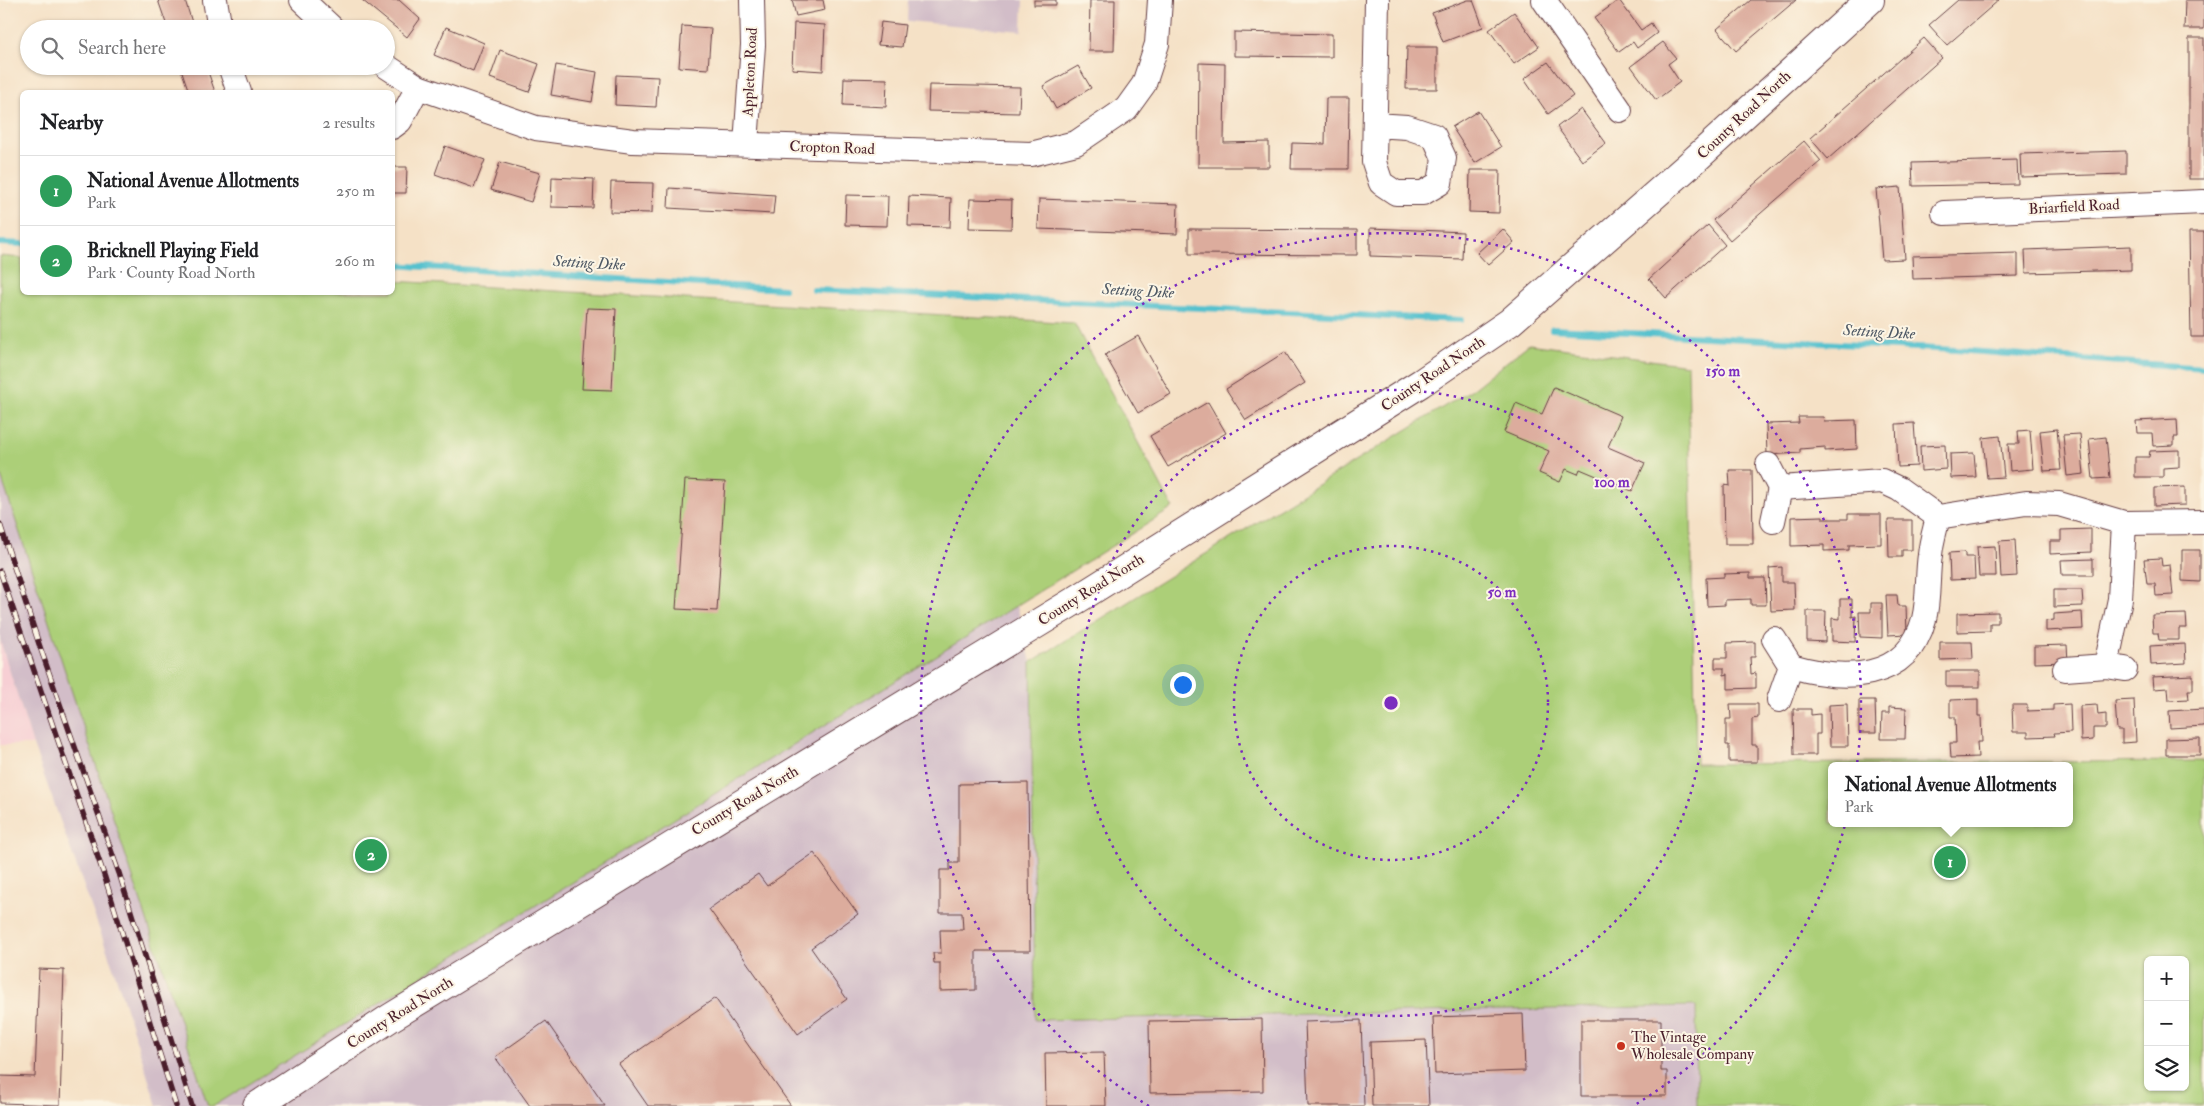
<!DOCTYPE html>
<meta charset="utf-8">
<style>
:root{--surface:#fff;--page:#f2f2f2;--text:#202124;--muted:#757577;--line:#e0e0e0;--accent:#c8321e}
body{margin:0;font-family:"IM FELL Double Pica",serif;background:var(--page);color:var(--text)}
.controls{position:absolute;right:15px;bottom:15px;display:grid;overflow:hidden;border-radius:8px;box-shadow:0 1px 4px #0004}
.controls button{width:45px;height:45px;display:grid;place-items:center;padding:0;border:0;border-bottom:1px solid var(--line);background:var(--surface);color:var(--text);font:25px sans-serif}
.you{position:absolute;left:1182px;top:684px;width:18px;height:18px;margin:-12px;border:4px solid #fff;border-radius:50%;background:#1a73e8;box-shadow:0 0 0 8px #1a73e833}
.badge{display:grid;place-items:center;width:32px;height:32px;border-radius:50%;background:var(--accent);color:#fff;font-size:16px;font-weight:700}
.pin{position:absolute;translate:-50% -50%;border:2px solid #fff;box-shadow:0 1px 5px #0006}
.popup{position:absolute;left:1828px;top:762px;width:245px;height:65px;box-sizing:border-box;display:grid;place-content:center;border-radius:8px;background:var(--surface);filter:drop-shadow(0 1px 4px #0005);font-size:16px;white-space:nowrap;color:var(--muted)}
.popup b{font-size:19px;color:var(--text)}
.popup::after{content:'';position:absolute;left:50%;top:100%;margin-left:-10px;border:10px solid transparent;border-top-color:var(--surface)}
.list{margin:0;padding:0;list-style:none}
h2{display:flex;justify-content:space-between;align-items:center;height:65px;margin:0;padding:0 20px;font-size:21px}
h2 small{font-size:16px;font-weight:400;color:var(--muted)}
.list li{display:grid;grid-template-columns:32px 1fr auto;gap:15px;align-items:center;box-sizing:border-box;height:70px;padding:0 20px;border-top:1px solid var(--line)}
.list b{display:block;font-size:19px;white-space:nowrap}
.list p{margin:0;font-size:16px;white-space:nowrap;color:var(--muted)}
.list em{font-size:16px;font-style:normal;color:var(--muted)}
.icon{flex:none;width:28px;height:28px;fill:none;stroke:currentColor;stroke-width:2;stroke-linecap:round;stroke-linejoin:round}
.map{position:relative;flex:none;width:2204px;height:1106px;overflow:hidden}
.search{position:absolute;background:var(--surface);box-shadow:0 1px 4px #0004;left:20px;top:20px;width:375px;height:55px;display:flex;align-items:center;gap:12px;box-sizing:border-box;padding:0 18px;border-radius:28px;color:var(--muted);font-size:19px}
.panel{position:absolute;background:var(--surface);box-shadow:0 1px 4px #0004;left:20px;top:90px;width:375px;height:205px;border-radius:8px}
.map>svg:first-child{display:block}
</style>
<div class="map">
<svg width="2204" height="1106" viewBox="0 0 2204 1106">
<rect width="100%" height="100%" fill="#fcf5e5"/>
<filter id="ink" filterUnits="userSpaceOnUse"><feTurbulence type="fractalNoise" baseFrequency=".02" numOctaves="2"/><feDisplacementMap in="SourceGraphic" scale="10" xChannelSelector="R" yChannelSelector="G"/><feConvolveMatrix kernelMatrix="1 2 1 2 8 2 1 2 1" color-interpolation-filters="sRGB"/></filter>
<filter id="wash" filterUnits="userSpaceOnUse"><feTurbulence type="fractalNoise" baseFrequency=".0096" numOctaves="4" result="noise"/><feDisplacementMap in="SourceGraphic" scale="20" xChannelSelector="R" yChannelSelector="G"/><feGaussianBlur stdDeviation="1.12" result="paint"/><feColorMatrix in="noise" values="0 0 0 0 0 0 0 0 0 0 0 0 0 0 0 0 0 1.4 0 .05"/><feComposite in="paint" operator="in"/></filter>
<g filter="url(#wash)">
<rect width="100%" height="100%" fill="#f5e1c6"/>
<!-- built -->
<polygon fill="#f7cfd4" points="0,640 33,745 0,745"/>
<!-- industrial -->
<g fill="#d2bdc8">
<polygon points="908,0 1023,0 1022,31 907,21"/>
<polygon points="0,473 208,1106 157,1106 114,970 33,745 0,640"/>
<polygon points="1017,605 1031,662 1035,1020 1696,1006 1697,1106 214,1106"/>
</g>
<!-- green -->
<g fill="#accf78" stroke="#7b7752" fill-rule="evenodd">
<polygon points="0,256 22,258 22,292 392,292 393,281 1074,323 1173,508 214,1106 208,1106 0,473"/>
<path d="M1529 344 1688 365 1696 764 2204 761V1106H1697L1696 1006 1035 1020 1031 662 1474 388ZM1831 766H2069V823H1831ZM2148 960H2185V1087H2148Z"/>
</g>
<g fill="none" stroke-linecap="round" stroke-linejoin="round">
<!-- stream -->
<g stroke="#55c1ce" stroke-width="6">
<polyline points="0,243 22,244"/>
<polyline points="392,265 784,289"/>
<polyline points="814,290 1461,320"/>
<polyline points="1552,329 1955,350 2204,368"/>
</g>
</g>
<g id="blocks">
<!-- building -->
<g fill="#dcac9d">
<polygon points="158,0 185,0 194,29 168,29"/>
<polygon points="362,0 399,0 420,19 407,37"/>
<polygon points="792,0 823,0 825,10 796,16"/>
<rect x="1034" y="0" width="22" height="5"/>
<polygon points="1090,0 1115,0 1114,51 1089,51"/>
<polygon points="1468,0 1473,0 1483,27 1443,42 1432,13"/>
<polygon points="1619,0 1641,30 1651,23 1657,33 1637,48 1633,42 1619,52 1594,18"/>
<polygon points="1751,0 1796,0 1736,51 1717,29"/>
<polygon points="1958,0 1999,0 1947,45 1929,25"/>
<polygon points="2185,0 2204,0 2204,29 2184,29"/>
<polygon points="1514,12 1539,47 1514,64 1489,30"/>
<polygon points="881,22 905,25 902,47 878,45"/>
<polygon points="794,23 825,25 823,71 792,69"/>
<polygon points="682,26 711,28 708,69 679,67"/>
<polygon points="446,27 484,43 473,71 434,55"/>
<polygon points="1234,32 1332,34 1332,57 1234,56"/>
<polygon points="1924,38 1942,58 1828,159 1810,138"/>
<rect x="2189" y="38" width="15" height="141"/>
<polygon points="1663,42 1676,58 1668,64 1680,82 1656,100 1631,66"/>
<polygon points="1407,47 1437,47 1437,89 1406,89"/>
<polygon points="500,50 539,64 529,92 490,78"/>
<polygon points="1548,62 1573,96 1548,114 1524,79"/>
<polygon points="1199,63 1225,64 1224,143 1269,142 1269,167 1198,167"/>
<polygon points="556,65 597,72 592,102 551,95"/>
<polygon points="180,66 206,66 215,92 189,92"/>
<polygon points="1078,66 1091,88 1056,109 1043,86"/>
<polygon points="616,75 658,77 656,107 615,105"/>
<polygon points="844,78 887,79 886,107 843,105"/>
<polygon points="929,85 1020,87 1019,113 928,111"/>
<polygon points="1326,98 1349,98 1348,169 1291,169 1292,143 1325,144"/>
<polygon points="1581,109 1606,143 1582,161 1557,127"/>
<polygon points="1478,111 1501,147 1475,163 1452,127"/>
<polygon points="1804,141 1821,161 1730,240 1713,220"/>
<polygon points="445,146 485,160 474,188 435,174"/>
<polygon points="2126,151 2126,174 2021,177 2020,154"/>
<polygon points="2017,160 2018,184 1913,186 1912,163"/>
<polygon points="500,162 540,173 531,202 491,190"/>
<polygon points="392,167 407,167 406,193 392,193"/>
<polygon points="1470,170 1500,170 1499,213 1469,212"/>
<polygon points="552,177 594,179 593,208 551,207"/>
<polygon points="611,182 653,183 652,213 610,212"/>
<polygon points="1900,187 1905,259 1882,260 1876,189"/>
<polygon points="669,188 775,195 773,214 668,208"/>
<polygon points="846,195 888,196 887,226 845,225"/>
<polygon points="909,196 951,198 950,227 908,226"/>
<polygon points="970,199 1012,200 1011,229 969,228"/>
<polygon points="1039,199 1178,204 1177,234 1038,229"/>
<polygon points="1708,225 1725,245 1666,298 1649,279"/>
<polygon points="1370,228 1463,232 1462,259 1370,256"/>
<polygon points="1189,229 1357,230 1357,255 1189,254"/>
<polygon points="1503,229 1514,242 1488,265 1477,253"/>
<polygon points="2189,232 2204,232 2204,337 2191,337"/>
<polygon points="2131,246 2131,270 2026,273 2025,250"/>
<polygon points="2018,253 2018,276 1913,279 1912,256"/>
<polygon points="587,308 616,309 612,390 582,389"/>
<polygon points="1138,336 1171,394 1138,413 1105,355"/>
<polygon points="1285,352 1305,383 1246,420 1226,389"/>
<polygon points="1554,387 1621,416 1608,447 1645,463 1632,491 1580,469 1578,474 1566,469 1560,482 1539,473 1549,451 1504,432 1516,403 1542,414"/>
<polygon points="1208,402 1226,433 1168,467 1150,436"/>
<polygon points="1798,417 1823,417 1824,421 1856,420 1857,449 1825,451 1825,447 1800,449 1800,453 1767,455 1766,424 1799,423"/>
<polygon points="2177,419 2178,437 2174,437 2174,445 2153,446 2152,433 2137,433 2136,421"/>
<polygon points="1914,423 1917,466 1898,467 1896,424"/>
<polygon points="2057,429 2061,470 2044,471 2040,431"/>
<polygon points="2030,430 2033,469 2010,471 2008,444 2019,444 2018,431"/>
<polygon points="2080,434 2084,474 2067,476 2063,435"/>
<polygon points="2000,436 2004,477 1987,478 1983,438"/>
<polygon points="2106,437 2110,478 2093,479 2089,439"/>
<polygon points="1945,445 1946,469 1921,471 1920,446"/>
<polygon points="2179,450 2179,467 2163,468 2163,477 2135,477 2135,457 2149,457 2150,451"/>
<polygon points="1974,453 1976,477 1951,478 1950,454"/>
<polygon points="1729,470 1752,470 1753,544 1725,544 1724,485 1730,486"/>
<polygon points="685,480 725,482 717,611 676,609"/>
<polygon points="2185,487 2185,505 2154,506 2154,488"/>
<polygon points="1848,514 1881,514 1881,544 1849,545 1849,550 1824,551 1824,545 1791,546 1791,517 1823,516 1823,519 1848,519"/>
<polygon points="1888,520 1912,520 1912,550 1902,550 1902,557 1889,557"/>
<polygon points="2091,529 2091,552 2050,554 2050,541 2061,541 2061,530"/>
<polygon points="2015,540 2017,576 2001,577 1999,541"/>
<polygon points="1995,546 1996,576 1979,576 1977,547"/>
<polygon points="2182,550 2200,550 2200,582 2182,581"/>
<polygon points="1965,552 1965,557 1974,557 1975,579 1950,580 1949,553"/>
<polygon points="2161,558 2162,566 2170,565 2173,595 2156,596 2155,584 2147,584 2144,559"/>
<polygon points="2093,559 2093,575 2062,575 2061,560"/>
<polygon points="1782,567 1782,582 1794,582 1795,610 1771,611 1769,568"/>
<polygon points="1750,573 1750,578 1765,578 1766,605 1751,605 1751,599 1725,600 1725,605 1707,606 1706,578 1724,577 1724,574"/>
<polygon points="2054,590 2082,590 2083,606 2054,607"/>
<polygon points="1886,595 1897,595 1898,606 1906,606 1907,634 1888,635"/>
<polygon points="1840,599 1852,599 1852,617 1856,616 1855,642 1832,641 1832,618 1840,619"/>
<polygon points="1871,603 1882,603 1882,638 1860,637 1859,612 1871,612"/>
<polygon points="1807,611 1826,611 1825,642 1807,641"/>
<polygon points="1998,612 1998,623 1990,623 1990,631 1957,632 1957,613"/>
<polygon points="2082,612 2083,629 2046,631 2046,621 2054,620 2054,614"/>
<polygon points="2186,614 2187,628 2179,628 2179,640 2159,640 2158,633 2153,633 2152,615"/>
<polygon points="1755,642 1755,657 1750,657 1751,674 1756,673 1756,688 1728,689 1728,674 1724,675 1724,668 1715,668 1715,658 1727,658 1727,643"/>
<polygon points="1940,642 1972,642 1973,659 1940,660"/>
<polygon points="2185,644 2186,663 2151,665 2150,646"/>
<polygon points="2067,645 2068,662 2034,663 2034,646"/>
<rect x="1946" y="671" width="34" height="16"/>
<polygon points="2193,675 2193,690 2188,690 2189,699 2169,700 2168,688 2153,689 2152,677"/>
<polygon points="1978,699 1978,716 1981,716 1982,742 1977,742 1978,757 1951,758 1950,743 1956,743 1955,717 1950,717 1950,700"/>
<polygon points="1859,700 1875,700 1876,733 1859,733"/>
<polygon points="2134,700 2136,742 2122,743 2122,730 2117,730 2115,701"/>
<polygon points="1730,704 1758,704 1758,718 1752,719 1752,745 1757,745 1757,762 1729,762 1729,745 1726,745 1726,719 1731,719"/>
<polygon points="1847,704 1848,746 1830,746 1829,705"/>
<polygon points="2070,704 2071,732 2054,733 2055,736 2028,737 2028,732 2013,732 2012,705 2027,705 2027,711 2053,710 2053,705"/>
<polygon points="2097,705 2098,715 2106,714 2106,728 2093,728 2093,740 2081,741 2080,706"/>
<polygon points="1889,707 1906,708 1905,739 1881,739 1882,713 1889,713"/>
<polygon points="1793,709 1811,709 1811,715 1820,714 1820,734 1816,734 1816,755 1794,755"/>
<polygon points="2204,709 2204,726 2170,728 2169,711"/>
<polygon points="2200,738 2200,755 2166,755 2166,739"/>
<polygon points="1028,783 1030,951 976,951 976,990 940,991 940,963 934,963 933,953 941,953 940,930 963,930 962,913 940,913 940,870 950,870 950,863 959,863 959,784"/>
<polygon points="814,853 858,914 811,948 847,999 798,1034 709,909 758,874 767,886"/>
<polygon points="39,969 64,970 60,1105 0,1103 0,1076 35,1077"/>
<polygon points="715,998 791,1106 648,1106 619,1064"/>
<polygon points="1523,1014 1525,1071 1435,1074 1433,1017"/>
<polygon points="1262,1019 1263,1091 1150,1093 1149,1021"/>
<polygon points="1361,1020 1364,1106 1308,1106 1305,1022"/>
<polygon points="1581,1020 1661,1020 1661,1071 1667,1071 1667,1096 1581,1096"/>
<polygon points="546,1021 605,1106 530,1106 495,1057"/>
<polygon points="1426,1040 1429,1106 1372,1106 1370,1042"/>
<polygon points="1104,1052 1106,1106 1046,1106 1045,1053"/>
</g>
</g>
</g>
<g filter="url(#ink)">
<use href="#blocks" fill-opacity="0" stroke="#643c42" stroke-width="1"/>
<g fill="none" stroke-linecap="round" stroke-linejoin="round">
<defs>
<g id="minor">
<polyline points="215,0 220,29"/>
<polyline points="302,0 333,29"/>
<polyline points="1544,0 1620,110"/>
<polyline points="230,66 239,92"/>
<polyline points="386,66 418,87 536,128 633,141 1031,154 1076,143 1126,109 1144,84 1157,44 1160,0"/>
<polyline points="1375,125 1407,127 1434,136 1444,158 1440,183 1423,193 1396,193 1381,183 1374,162 1377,0"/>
<polyline points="392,127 400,121 418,87"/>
<polyline points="746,144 753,45 752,0"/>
<polyline points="1944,213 2204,202"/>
<polyline points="1768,465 1780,488 1773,521"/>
<polyline points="1780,488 1882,481 1899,489 1938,517 2026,503 2059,504 2124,523 2204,522"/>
<polyline points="1774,639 1791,666 1779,700"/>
<path d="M1791 666C1843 681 1907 683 1924 619 1929 599 1927 575 1930 555 1931 542 1935 530 1938 517"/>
<polyline points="2106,666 2120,599 2124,523"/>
<polyline points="2065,669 2106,666 2125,669"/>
</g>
<polyline id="tertiary" points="257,1106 390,1018 1081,597 1421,383 1510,322 1688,166 1870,0"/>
</defs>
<!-- minor casing -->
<use href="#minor" stroke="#643c42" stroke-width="26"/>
<!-- tertiary casing -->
<use href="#tertiary" stroke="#643c42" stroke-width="30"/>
<!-- minor -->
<use href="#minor" stroke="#fff" stroke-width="24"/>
<!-- tertiary -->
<use href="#tertiary" stroke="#fff" stroke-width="28"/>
<defs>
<g id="rail">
<polyline points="0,524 39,644 119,873 192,1106"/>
<polyline points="0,571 105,878 176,1106"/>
</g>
</defs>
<!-- rail casing -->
<use href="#rail" stroke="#4a1f2b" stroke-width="5.5"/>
<!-- rail -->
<use href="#rail" stroke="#fcf5e5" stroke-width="4" stroke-dasharray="11" stroke-linecap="butt"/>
</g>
</g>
<!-- distance rings -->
<g fill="none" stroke="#7b2cbf" stroke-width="2.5" stroke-dasharray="2.5 5">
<circle cx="1391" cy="703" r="157"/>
<circle cx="1391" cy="703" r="313"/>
<path d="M1149 1106A470 470 0 1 1 1633 1106"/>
</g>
<!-- markers -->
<circle fill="#c8321e" stroke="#fcf5e5" stroke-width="2" cx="1621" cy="1046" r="5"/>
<g text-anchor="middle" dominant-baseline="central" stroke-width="4" stroke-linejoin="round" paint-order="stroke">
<!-- street labels -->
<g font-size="15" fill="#4a1f2b" stroke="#fcf5e5">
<text transform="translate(750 72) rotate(-87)">Appleton Road</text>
<text transform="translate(1744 115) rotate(-43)">County Road North</text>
<text transform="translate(832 148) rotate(2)">Cropton Road</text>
<text transform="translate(2074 207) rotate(-3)">Briarfield Road</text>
<text transform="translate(1433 374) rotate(-34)">County Road North</text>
<text transform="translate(1091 590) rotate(-32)">County Road North</text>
<text transform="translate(745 801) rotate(-31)">County Road North</text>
<text transform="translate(400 1013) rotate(-32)">County Road North</text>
</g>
<!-- poi labels -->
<g font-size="15" fill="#4a1f2b" stroke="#fcf5e5" text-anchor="start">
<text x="1631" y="1037">The Vintage<tspan x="1631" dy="17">Wholesale Company</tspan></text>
</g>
<!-- water labels -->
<g font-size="16" font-style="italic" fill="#4e5864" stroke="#fcf5e5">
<text transform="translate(589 263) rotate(3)">Setting Dike</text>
<text transform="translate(1138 291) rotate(3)">Setting Dike</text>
<text transform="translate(1879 332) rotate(3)">Setting Dike</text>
</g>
</g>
<circle cx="1391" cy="703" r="8" fill="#7b2cbf" stroke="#fcf5e5" stroke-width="2.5"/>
<g font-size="15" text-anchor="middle" font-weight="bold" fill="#7b2cbf" stroke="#fcf5e5" stroke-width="4" stroke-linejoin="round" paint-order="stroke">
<text x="1723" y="376">150 m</text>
<text x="1612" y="487">100 m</text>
<text x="1502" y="597">50 m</text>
</g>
</svg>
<div class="controls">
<button>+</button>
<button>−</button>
<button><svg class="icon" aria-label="layers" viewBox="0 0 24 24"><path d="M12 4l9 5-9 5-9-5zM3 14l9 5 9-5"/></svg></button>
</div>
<div class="you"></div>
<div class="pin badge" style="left:1950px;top:862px;background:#2e9e5b">1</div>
<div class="popup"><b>National Avenue Allotments</b>Park</div>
<div class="pin badge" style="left:371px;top:855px;background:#2e9e5b">2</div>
<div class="search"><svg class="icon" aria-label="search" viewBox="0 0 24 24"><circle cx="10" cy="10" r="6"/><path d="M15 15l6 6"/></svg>Search here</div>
<section class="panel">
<h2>Nearby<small>2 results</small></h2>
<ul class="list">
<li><span class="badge" style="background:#2e9e5b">1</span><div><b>National Avenue Allotments</b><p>Park</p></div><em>250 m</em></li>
<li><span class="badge" style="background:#2e9e5b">2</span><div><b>Bricknell Playing Field</b><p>Park · County Road North</p></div><em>260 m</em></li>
</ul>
</section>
</div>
